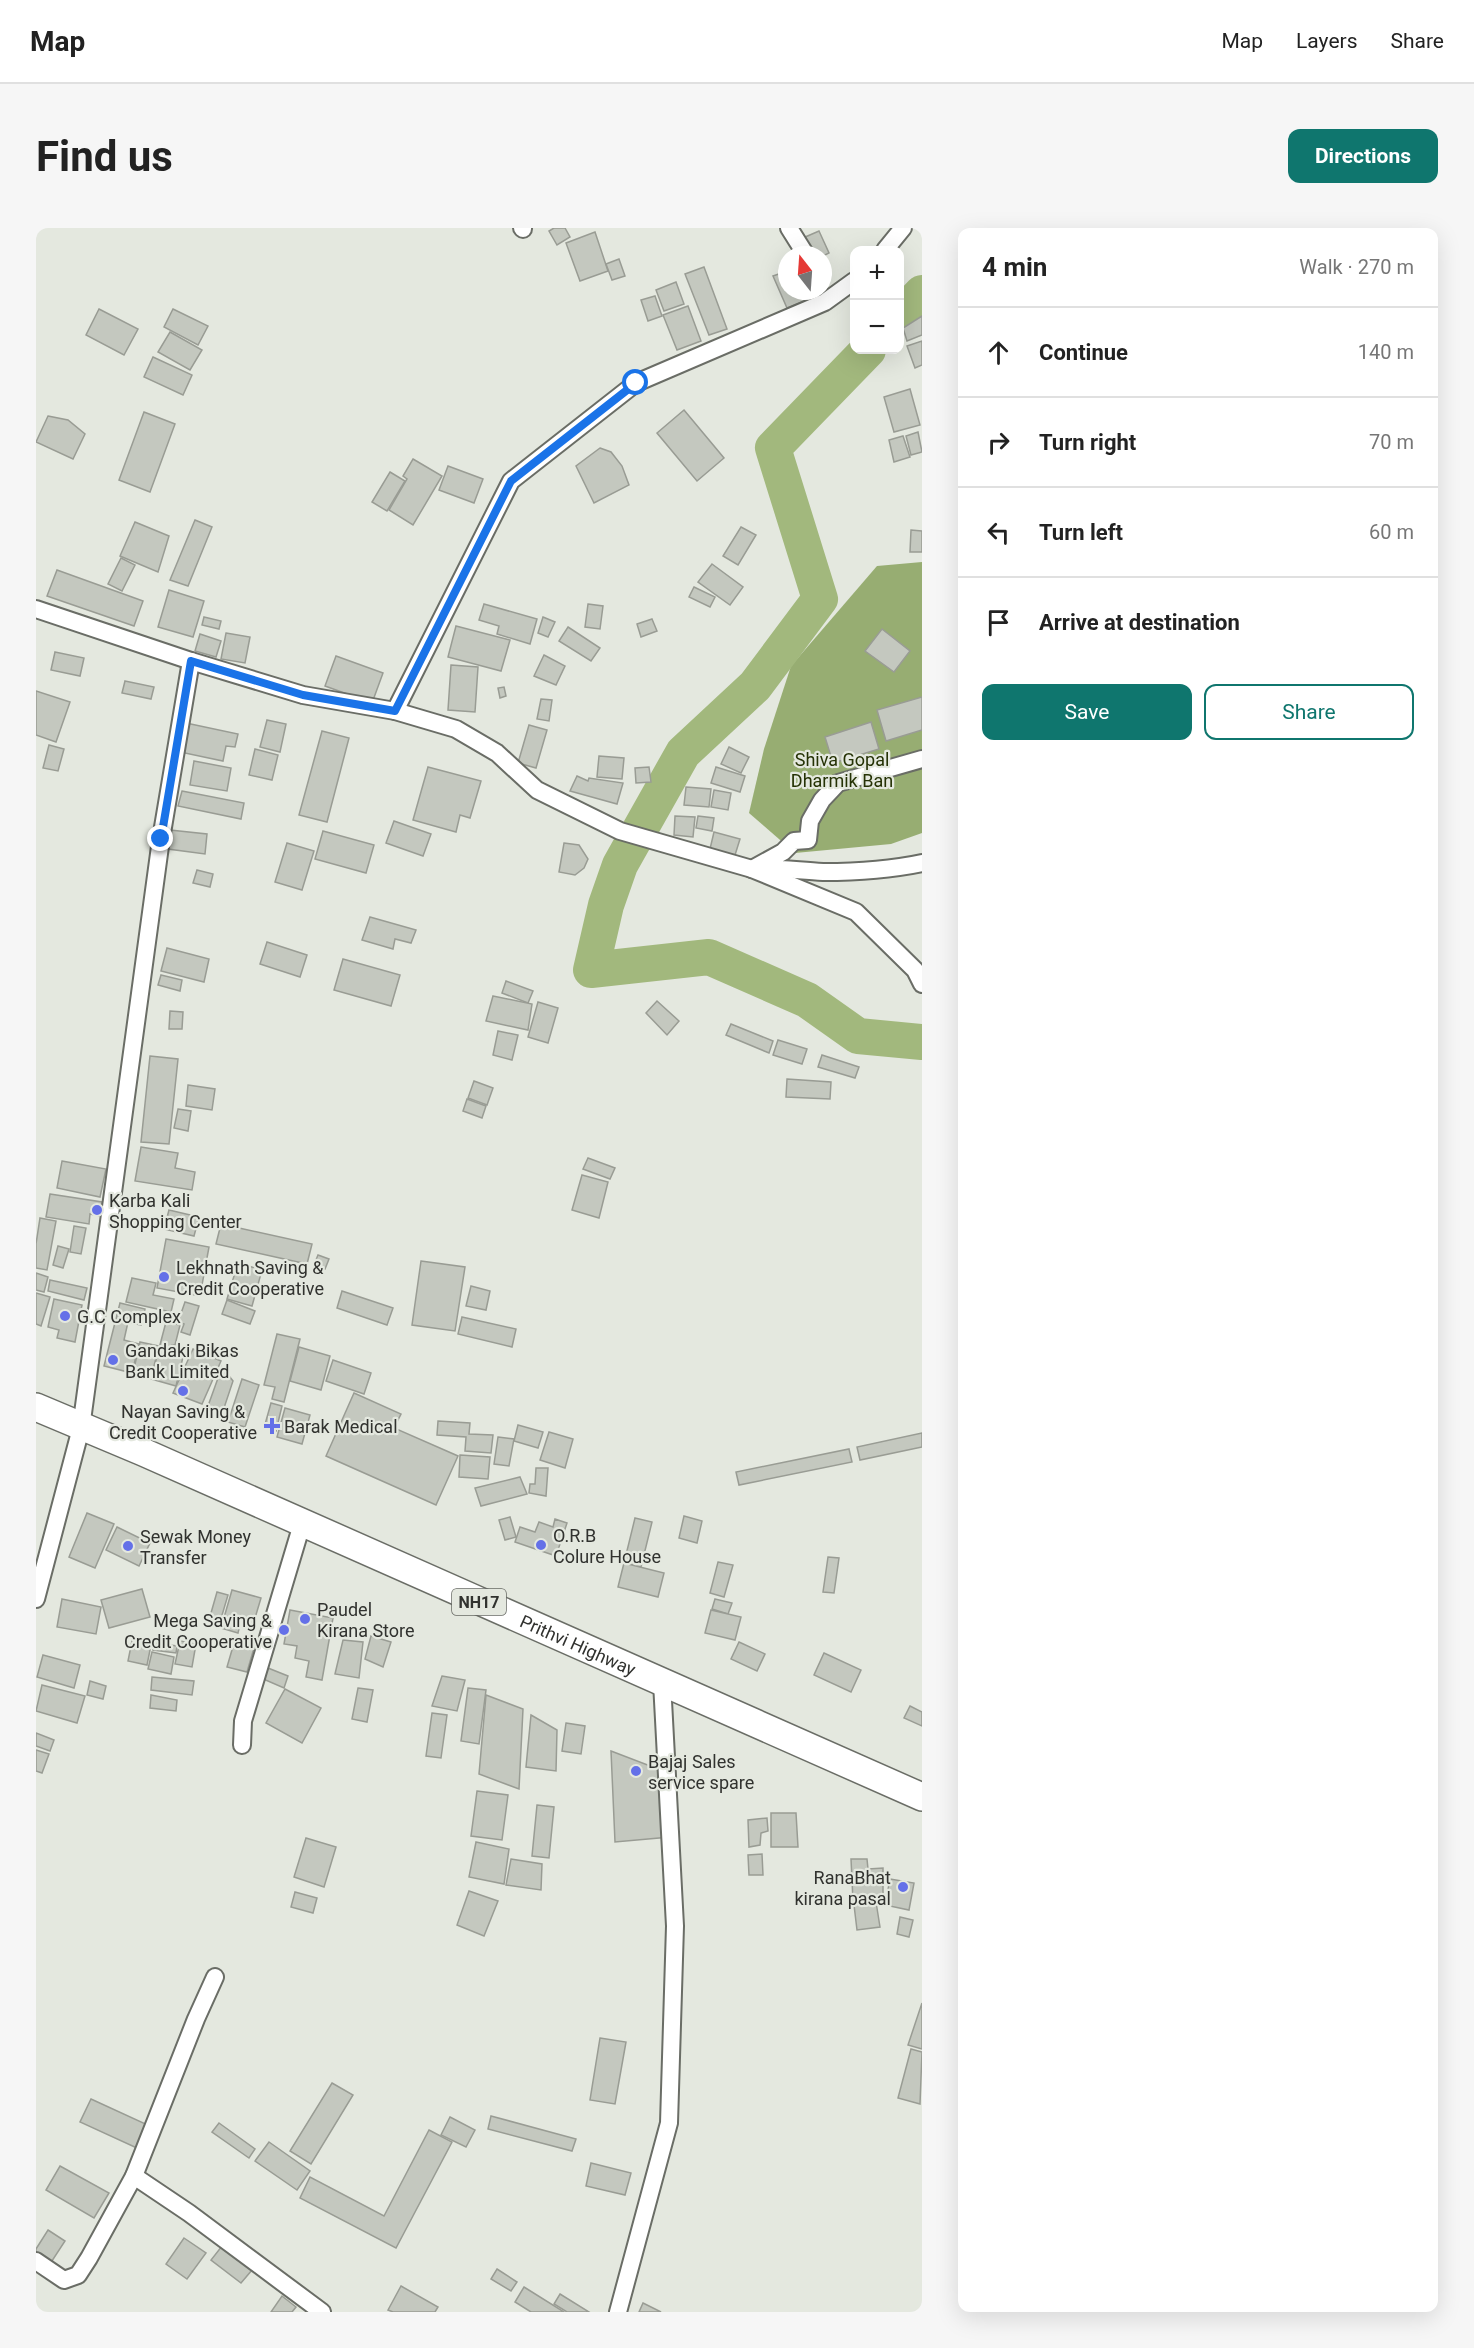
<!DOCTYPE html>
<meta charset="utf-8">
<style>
:root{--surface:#fff;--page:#f6f6f6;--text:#222;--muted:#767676;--line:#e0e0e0;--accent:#0f766e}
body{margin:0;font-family:Roboto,sans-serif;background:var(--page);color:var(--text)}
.controls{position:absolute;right:18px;top:18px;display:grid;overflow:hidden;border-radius:12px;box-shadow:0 6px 24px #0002}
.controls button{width:54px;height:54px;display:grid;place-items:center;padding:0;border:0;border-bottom:2px solid var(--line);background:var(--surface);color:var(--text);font:30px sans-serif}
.compass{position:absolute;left:742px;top:18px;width:54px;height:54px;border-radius:50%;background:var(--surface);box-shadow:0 6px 24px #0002;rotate:343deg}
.stop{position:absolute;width:18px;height:18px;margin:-14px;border:4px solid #1a73e8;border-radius:50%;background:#fff}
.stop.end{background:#1a73e8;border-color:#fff;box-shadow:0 2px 6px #0008}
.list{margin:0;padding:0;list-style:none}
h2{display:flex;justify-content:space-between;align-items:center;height:78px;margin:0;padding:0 24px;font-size:26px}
h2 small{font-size:20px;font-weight:400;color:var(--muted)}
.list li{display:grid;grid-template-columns:39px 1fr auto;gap:18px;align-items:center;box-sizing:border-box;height:90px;padding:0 24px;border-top:2px solid var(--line)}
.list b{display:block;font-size:22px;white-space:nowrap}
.list em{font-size:20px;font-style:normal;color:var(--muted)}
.actions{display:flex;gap:12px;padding:18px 24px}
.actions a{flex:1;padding:14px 0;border:2px solid var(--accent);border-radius:12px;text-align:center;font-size:21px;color:var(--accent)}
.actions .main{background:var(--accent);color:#fff}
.icon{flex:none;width:33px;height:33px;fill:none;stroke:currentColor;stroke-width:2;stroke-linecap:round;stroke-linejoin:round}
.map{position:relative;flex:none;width:886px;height:2084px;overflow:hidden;border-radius:12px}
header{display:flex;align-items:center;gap:36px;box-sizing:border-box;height:84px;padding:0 30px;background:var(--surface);border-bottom:2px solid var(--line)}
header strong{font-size:28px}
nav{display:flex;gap:33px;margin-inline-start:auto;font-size:21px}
.intro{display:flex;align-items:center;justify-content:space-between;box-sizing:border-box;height:144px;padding:0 36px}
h1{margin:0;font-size:42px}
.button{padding:15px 27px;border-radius:12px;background:var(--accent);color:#fff;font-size:21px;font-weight:700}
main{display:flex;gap:36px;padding:0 36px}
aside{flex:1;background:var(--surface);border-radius:12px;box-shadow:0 6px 24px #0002}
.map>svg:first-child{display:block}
</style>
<header>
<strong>Map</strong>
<nav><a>Map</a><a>Layers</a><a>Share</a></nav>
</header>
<div class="intro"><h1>Find us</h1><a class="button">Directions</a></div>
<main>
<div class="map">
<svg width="886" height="2084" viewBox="0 0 886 2084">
<rect width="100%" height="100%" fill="#e4e8df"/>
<!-- forest -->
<polygon fill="#97ad72" points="886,334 886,605 855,616 759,625 713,585 728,521 755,438 841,338"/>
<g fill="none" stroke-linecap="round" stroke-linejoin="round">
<!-- river -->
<g stroke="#a2b87d" stroke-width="36">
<polyline points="864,88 886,65"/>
<polyline points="832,122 737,220 784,371 719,458 647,525 584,637 570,677 555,742 673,729 771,772 822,808 886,814"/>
</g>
</g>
<!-- building -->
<g fill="#c4c8bf" stroke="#999c94" stroke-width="1.5">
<polygon points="518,0 529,0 534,9 521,17 513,3"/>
<polygon points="783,3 793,25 787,28 775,27 767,10"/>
<polygon points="559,4 572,43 544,53 530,15"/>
<polygon points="583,31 589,48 576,52 570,36"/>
<polygon points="668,39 691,101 673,107 649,46"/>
<polygon points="751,43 751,63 773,63 776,70 751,80 737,48"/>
<polygon points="640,54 648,76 628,83 620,62"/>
<polygon points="619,68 626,88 612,93 605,72"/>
<polygon points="652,78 665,113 641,122 627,87"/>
<polygon points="63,81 102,101 88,127 50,107"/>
<polygon points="137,81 172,98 162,117 128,99"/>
<polygon points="886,88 886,107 871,113 867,100"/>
<polygon points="134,104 166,122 154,142 122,124"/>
<polygon points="886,113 886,137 879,140 871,118"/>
<polygon points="117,129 156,147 147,167 108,149"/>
<polygon points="874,161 884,197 858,204 848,169"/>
<polygon points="648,182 688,230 661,253 621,205"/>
<polygon points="108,184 139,196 114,264 83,252"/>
<polygon points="12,188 32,192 49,206 37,231 0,214"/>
<polygon points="882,204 886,224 875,227 870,208"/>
<polygon points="867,208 874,229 858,234 853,212"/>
<polygon points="564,220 575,224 586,238 593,257 558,275 540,238"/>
<polygon points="377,231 406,248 377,297 353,282 371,251 367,248"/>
<polygon points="412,238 447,251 438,275 403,262"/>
<polygon points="354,244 369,253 351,283 336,274"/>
<polygon points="159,292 176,299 152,358 134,352"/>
<polygon points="99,294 133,308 122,344 84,328"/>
<polygon points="705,299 720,307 702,337 687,328"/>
<polygon points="875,302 886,303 886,324 874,324"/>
<polygon points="85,330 99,337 86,363 72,356"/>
<polygon points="676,336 707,359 694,377 662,354"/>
<polygon points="21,342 107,373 98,398 11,368"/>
<polygon points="658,359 679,369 674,379 653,369"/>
<polygon points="133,362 168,373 157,409 122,399"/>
<polygon points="448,376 501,391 494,416 461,406 463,398 443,392"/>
<polygon points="552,376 567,378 564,401 549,399"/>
<polygon points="168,389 185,393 183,401 166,397"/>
<polygon points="507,389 519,394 512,409 502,405"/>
<polygon points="616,391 621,403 605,409 601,396"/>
<polygon points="420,398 474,412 465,443 412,429"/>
<polygon points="532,399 564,420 555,433 523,413"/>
<polygon points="846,401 874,423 858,444 829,423"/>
<polygon points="190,405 214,409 209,435 185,431"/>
<polygon points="164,406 185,413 180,429 159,423"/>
<polygon points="19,424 48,430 44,448 15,442"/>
<polygon points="508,427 529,438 520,457 498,448"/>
<polygon points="300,428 347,445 336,475 289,458"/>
<polygon points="415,437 442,439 439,484 412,482"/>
<polygon points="89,453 118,459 115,471 86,465"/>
<polygon points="468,459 470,468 464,470 462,460"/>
<polygon points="0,463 34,474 20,514 0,507"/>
<polygon points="886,469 886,502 850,513 841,482"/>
<polygon points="505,471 516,472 513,493 501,491"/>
<polygon points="231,492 250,496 244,524 224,519"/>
<polygon points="835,494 843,521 797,535 789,509"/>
<polygon points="150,495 202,506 199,519 190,518 187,533 144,524"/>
<polygon points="493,497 511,502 500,540 482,535"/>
<polygon points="286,503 313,510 291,594 263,587"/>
<polygon points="13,517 28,521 22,543 7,540"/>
<polygon points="693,519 713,529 705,545 685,536"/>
<polygon points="219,521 242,527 236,552 213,547"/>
<polygon points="563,528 588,530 586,551 561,549"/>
<polygon points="158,533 195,540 191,563 154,557"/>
<polygon points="392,539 445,553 434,590 424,587 420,604 377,592"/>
<polygon points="613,539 615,554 600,555 599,540"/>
<polygon points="680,539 709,548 704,564 675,555"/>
<polygon points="541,548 552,553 553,550 587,555 581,576 534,563"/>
<polygon points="650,559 675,561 673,579 648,577"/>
<polygon points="678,562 695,565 692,582 675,579"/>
<polygon points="146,563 208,575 205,591 142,578"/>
<polygon points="639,588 659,589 657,609 638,607"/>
<polygon points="662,588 678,590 676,603 660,600"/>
<polygon points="358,593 395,606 387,628 350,615"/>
<polygon points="134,602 171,606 169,626 132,621"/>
<polygon points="287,603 338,617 330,645 279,631"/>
<polygon points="678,604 704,611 699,627 674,621"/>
<polygon points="251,615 278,623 266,662 239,654"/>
<polygon points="528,615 543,617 552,631 548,640 539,647 523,644"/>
<polygon points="161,642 177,646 174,659 157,655"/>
<polygon points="334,689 380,702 375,715 359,711 357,721 326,712"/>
<polygon points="231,714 271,727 264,749 224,736"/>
<polygon points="131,720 173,731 168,754 125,743"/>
<polygon points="307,731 364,747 355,778 298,762"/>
<polygon points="125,747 146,752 144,763 122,757"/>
<polygon points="470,753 497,763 492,775 466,765"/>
<polygon points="457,768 496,776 492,802 450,793"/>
<polygon points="621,773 643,793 631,807 610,785"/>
<polygon points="502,774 522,780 512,815 492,809"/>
<polygon points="134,783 147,784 146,801 133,801"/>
<polygon points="695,796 737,813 733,825 690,807"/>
<polygon points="462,803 482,807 476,832 457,827"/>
<polygon points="742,812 771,821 766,836 737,827"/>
<polygon points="786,827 823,839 819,850 782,839"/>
<polygon points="114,828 142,831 133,916 105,914"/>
<polygon points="751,851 795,854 794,871 750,869"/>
<polygon points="438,853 457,860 451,877 432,870"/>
<polygon points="152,857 179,861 176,882 150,878"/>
<polygon points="431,871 450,878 446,890 427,883"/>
<polygon points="142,881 155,883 152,903 138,900"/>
<polygon points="105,919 142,925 139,940 159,944 156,962 99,953"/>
<polygon points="552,930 579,940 574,951 547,941"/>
<polygon points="26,933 70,941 64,969 21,960"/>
<polygon points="546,947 572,954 563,990 536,982"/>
<polygon points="14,966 66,974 64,988 54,986 53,996 10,989"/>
<polygon points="133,982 163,989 158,1008 128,1001"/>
<polygon points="4,990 20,993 11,1042 0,1040 0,1016"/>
<polygon points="185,996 276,1016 271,1036 180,1016"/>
<polygon points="38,998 50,1000 45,1026 34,1024"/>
<polygon points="130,1011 173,1019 164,1068 121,1060"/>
<polygon points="22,1018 33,1021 27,1040 17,1037"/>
<polygon points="282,1027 293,1031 289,1041 278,1037"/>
<polygon points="385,1033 429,1039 419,1103 376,1097"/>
<polygon points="202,1035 226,1042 216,1078 191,1071"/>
<polygon points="0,1045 12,1049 8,1064 0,1062"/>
<polygon points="96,1050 120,1055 117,1067 138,1071 135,1084 90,1074"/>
<polygon points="14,1052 51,1060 48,1072 12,1063"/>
<polygon points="435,1058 454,1063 450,1082 430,1078"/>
<polygon points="306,1063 357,1080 351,1097 301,1080"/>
<polygon points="0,1065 14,1069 5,1098 0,1096"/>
<polygon points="18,1071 46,1077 39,1114 21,1110 23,1102 12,1099"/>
<polygon points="191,1072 219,1083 214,1096 186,1086"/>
<polygon points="149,1074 163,1078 154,1107 145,1104 148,1096 142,1094"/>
<polygon points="84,1075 109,1081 105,1097 92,1094 88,1112 103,1116 96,1145 68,1138"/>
<polygon points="426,1089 480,1101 476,1119 422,1106"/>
<polygon points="130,1094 144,1097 139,1117 136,1117 134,1124 147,1129 140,1158 115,1151"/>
<polygon points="241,1106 264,1111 248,1174 236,1171 239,1159 228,1157"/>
<polygon points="104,1114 123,1118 115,1150 97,1145"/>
<polygon points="263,1119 294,1128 285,1162 254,1153"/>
<polygon points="157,1121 185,1133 166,1176 137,1165"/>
<polygon points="297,1132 335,1145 328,1166 290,1153"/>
<polygon points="186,1139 197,1153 186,1186 172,1178"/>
<polygon points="206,1151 223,1157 209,1199 192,1194"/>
<polygon points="318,1165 365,1186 358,1200 422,1228 400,1277 290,1228"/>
<polygon points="235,1175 246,1178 240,1203 228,1200"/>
<polygon points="249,1180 274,1187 266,1216 241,1209"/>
<polygon points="402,1193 434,1195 433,1206 457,1207 455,1225 429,1223 430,1209 401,1207"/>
<polygon points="482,1197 507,1204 502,1220 478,1213"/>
<polygon points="513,1204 537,1211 529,1240 504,1232"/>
<polygon points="886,1205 886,1219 824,1232 821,1219"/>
<polygon points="462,1209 478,1211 473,1238 458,1236"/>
<polygon points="813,1221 816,1234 703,1257 700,1244"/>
<polygon points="424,1227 454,1229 452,1251 423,1249"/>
<polygon points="500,1240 512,1240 510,1268 493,1265 494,1256 499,1256"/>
<polygon points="484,1249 491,1266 445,1278 439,1260"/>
<polygon points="51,1285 78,1296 59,1340 33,1329"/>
<polygon points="648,1288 666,1293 661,1315 643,1310"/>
<polygon points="474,1289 480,1309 469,1312 463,1292"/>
<polygon points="599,1290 616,1294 605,1339 588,1335"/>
<polygon points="519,1291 531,1295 520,1328 479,1314 484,1299 499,1304 503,1294 517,1299"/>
<polygon points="81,1299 114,1315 103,1338 70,1322"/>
<polygon points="792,1329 803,1330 798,1365 787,1364"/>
<polygon points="682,1334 697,1337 688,1369 674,1365"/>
<polygon points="588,1335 628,1345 622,1369 582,1359"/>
<polygon points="106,1361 114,1389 73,1400 65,1372"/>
<polygon points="196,1362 225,1370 216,1400 204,1396 202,1405 185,1400"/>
<polygon points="181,1364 192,1367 184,1394 173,1392"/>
<polygon points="26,1371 65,1379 60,1406 21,1399"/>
<polygon points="679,1371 696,1375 692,1386 676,1381"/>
<polygon points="254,1382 297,1390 286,1452 270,1449 273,1433 259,1430 261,1418 248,1416"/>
<polygon points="675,1382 705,1389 699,1412 669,1405"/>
<polygon points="97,1408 116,1412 111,1437 92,1433"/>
<polygon points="335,1408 355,1414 347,1439 329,1431"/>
<polygon points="307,1412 327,1414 323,1450 299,1446"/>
<polygon points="144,1413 160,1416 156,1439 139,1436"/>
<polygon points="703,1414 729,1426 721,1443 695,1431"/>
<polygon points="118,1415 141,1418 140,1425 117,1422"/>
<polygon points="198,1415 218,1420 211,1444 191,1439"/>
<polygon points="116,1424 138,1429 135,1446 112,1441"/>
<polygon points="788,1425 825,1442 815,1464 778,1447"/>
<polygon points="7,1427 44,1437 38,1460 1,1449"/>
<polygon points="227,1438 252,1448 248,1460 225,1450"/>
<polygon points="406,1448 429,1452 421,1483 396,1478"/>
<polygon points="116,1449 158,1453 156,1467 115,1462"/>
<polygon points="54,1453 70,1458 67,1471 51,1467"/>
<polygon points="6,1457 49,1468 41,1495 0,1483"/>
<polygon points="322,1460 337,1462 331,1494 316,1491"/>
<polygon points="432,1460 450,1462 443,1516 425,1513"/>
<polygon points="249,1461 285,1480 266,1515 230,1495"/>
<polygon points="115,1467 141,1472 140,1483 114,1480"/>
<polygon points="450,1467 487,1481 483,1561 443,1546"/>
<polygon points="874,1478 886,1484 886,1498 868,1490"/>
<polygon points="396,1485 411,1487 405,1530 390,1528"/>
<polygon points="495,1487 521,1502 520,1543 490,1539"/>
<polygon points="530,1495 549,1498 545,1526 526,1523"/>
<polygon points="0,1505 18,1512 14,1523 0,1518"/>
<polygon points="0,1522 13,1526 6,1545 0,1543"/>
<polygon points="575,1523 630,1544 634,1609 579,1614"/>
<polygon points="441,1563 472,1567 466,1612 435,1608"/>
<polygon points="501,1577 518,1579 513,1630 496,1628"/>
<polygon points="735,1585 760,1585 762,1619 735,1619"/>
<polygon points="731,1590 732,1603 725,1605 724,1617 713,1619 712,1592"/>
<polygon points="270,1610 300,1619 288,1659 258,1649"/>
<polygon points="440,1614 473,1621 468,1656 433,1649"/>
<polygon points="726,1626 727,1647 713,1647 712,1627"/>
<polygon points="475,1631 506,1636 505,1662 470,1657"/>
<polygon points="815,1631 831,1631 832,1641 847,1640 847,1671 817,1673"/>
<polygon points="854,1651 878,1655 873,1682 849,1677"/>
<polygon points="433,1663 462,1673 448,1708 421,1697"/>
<polygon points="259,1664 281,1670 277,1685 255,1679"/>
<polygon points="840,1674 844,1699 821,1702 818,1677"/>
<polygon points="864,1689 877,1692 873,1709 861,1706"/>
<polygon points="886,1775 886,1821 872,1817"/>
<polygon points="564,1810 590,1814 579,1876 554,1872"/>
<polygon points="875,1821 886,1824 884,1876 862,1870"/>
<polygon points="296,1855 317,1867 275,1936 254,1923"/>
<polygon points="55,1871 114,1898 103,1921 44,1894"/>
<polygon points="455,1888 540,1911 536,1923 452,1901"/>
<polygon points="414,1889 439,1902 430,1919 405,1907"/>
<polygon points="183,1895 219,1921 213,1930 176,1904"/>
<polygon points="393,1902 416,1914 360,2020 264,1970 274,1949 348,1988"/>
<polygon points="233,1914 274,1943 261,1962 219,1933"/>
<polygon points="555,1935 595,1945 589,1967 550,1958"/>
<polygon points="24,1938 73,1965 58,1990 10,1962"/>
<polygon points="12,2002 29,2013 14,2036 0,2027 0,2021"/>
<polygon points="148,2010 170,2025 151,2051 130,2036"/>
<polygon points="186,2018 216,2042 205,2055 175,2032"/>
<polygon points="461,2041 481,2054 475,2063 455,2051"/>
<polygon points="365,2058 402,2079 399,2084 357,2084 352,2082"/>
<polygon points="488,2059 528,2084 495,2084 479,2074"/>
<polygon points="524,2066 553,2084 531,2084 518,2076"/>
<polygon points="246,2068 260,2079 256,2084 235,2084"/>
<polygon points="607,2075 625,2084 603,2084"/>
</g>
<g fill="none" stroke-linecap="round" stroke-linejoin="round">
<defs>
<g id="minor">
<polyline points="486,0 487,1"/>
<polyline points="753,0 770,27"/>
<polyline points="849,22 867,0"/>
<polyline points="0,381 155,433 267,467 359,483 475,253 600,155 789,74 818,53"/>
<polyline points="359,483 420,501 461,525 501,562 584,603 716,641 820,684 879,742 886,756"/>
<path d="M886 531 802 555 786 572 774 593 772 612 758 613 747 624 716 641C740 639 763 643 787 644 820 644 854 642 886 635"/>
<polyline points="0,1371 45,1200 125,611 155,433"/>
<polyline points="206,1517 207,1493 266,1296"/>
<polyline points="98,1948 153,1985 286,2084"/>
<polyline points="0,2033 28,2052 42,2047 53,2030 98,1948 160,1791 179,1749"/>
<polyline points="582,2084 633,1895 639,1698 626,1454"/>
</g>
<g id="trunk">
<path id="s1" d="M0 1179 107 1224 886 1569"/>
</g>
</defs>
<!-- minor casing -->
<use href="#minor" stroke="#6a6d66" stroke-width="20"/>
<!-- trunk casing -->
<use href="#trunk" stroke="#6a6d66" stroke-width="30"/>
<!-- minor -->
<use href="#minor" stroke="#fff" stroke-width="16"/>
<!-- trunk -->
<use href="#trunk" stroke="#fff" stroke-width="27"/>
</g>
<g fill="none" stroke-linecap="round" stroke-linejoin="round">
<!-- route -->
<polyline stroke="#1a73e8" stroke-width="8" points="125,611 155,433 267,467 359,483 475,253 600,155"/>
</g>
<!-- markers -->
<g fill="#6470e8" stroke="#e4e8df" stroke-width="2">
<circle cx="61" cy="982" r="6"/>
<circle cx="128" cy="1049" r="6"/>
<circle cx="29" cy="1088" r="6"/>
<circle cx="77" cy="1132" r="6"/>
<circle cx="147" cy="1163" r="6"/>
<path d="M233 1189h6v6h6v6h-6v6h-6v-6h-6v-6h6z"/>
<circle cx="505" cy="1317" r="6"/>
<circle cx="92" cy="1318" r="6"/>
<circle cx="269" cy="1391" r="6"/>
<circle cx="248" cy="1402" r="6"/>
<circle cx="600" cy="1543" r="6"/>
<circle cx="867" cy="1659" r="6"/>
</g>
<g text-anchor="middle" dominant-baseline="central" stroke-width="4.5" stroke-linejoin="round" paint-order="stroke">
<!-- shield labels -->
<rect fill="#e4e8df" stroke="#676964" stroke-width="1.5" x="416" y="1361" width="54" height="26" rx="4.5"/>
<g font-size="16" font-weight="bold" fill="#31322f">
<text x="443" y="1374">NH17</text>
</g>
<!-- park labels -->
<g font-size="18" fill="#253205" stroke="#e4e8df">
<text x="806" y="531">Shiva Gopal<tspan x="806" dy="21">Dharmik Ban</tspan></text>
</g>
<!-- poi labels -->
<g font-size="18" fill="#31322f" stroke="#e4e8df" text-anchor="start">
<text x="73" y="972">Karba Kali<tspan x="73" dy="21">Shopping Center</tspan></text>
<text x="140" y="1039">Lekhnath Saving &amp;<tspan x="140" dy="21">Credit Cooperative</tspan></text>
<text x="41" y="1088">G.C Complex</text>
<text x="89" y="1122">Gandaki Bikas<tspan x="89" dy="21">Bank Limited</tspan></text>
<text x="147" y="1183" text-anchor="middle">Nayan Saving &amp;<tspan x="147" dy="21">Credit Cooperative</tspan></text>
<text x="248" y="1198">Barak Medical</text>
<text x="517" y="1307">O.R.B<tspan x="517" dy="21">Colure House</tspan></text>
<text x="104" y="1308">Sewak Money<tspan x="104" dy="21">Transfer</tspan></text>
<text x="281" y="1381">Paudel<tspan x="281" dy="21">Kirana Store</tspan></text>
<text x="236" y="1392" text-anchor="end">Mega Saving &amp;<tspan x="236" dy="21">Credit Cooperative</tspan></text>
<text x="612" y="1533">Bajaj Sales<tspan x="612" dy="21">service spare</tspan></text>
<text x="855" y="1649" text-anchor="end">RanaBhat<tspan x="855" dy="21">kirana pasal</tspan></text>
</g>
<!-- street labels -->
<g font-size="18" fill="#31322f" stroke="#e4e8df">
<text stroke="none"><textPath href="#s1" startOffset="592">Prithvi Highway</textPath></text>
</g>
</g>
</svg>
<div class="controls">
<button>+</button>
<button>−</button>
</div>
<svg class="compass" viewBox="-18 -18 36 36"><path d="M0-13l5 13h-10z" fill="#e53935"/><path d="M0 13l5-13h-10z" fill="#767676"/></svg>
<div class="stop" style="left:600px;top:155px"></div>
<div class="stop end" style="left:125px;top:611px"></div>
</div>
<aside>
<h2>4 min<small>Walk · 270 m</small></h2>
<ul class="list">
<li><svg class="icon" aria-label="ahead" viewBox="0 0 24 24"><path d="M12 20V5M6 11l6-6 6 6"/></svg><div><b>Continue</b></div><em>140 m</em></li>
<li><svg class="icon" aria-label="right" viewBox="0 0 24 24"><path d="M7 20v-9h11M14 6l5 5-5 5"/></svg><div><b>Turn right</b></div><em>70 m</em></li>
<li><svg class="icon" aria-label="left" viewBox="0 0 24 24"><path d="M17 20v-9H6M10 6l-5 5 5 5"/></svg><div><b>Turn left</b></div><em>60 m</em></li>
<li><svg class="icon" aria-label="arrive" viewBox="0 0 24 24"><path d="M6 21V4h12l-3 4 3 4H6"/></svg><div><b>Arrive at destination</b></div></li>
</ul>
<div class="actions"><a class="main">Save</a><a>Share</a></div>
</aside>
</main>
